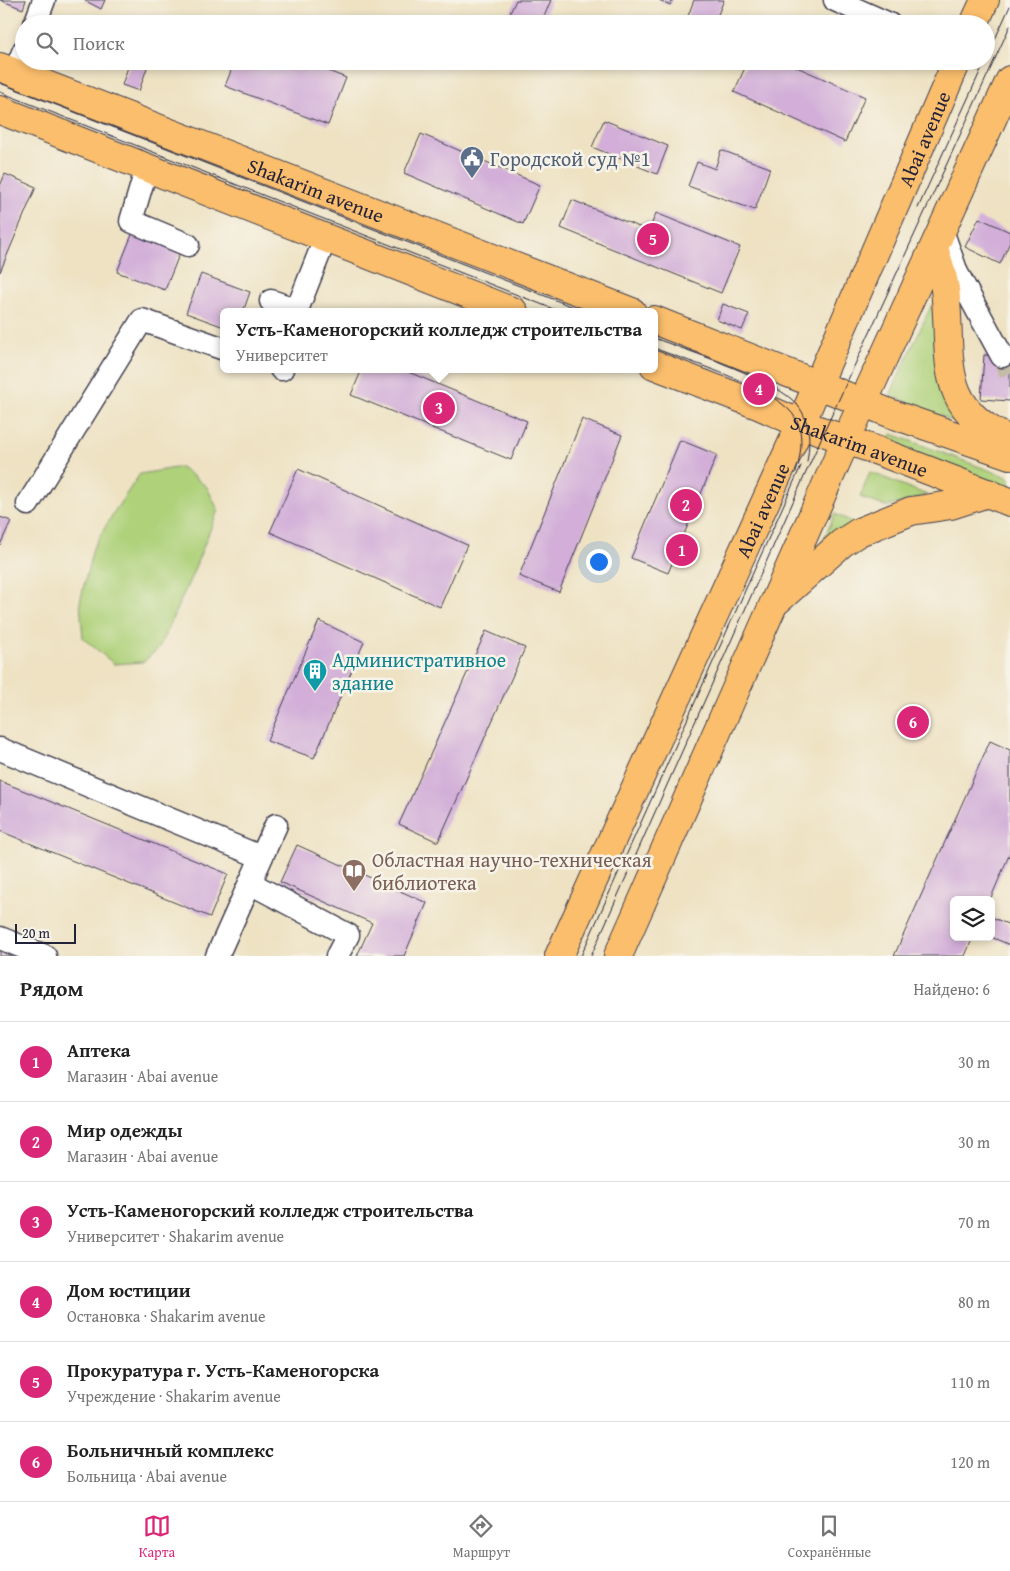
<!DOCTYPE html>
<html lang="ru">
<meta charset="utf-8">
<style>
:root{--surface:#fff;--page:#f6f6f6;--text:#222;--muted:#767676;--line:#e0e0e0;--accent:#db2777}
body{margin:0;font-family:"Gentium Book Plus",serif;background:var(--page);color:var(--text)}
.controls{position:absolute;right:15px;bottom:15px;display:grid;overflow:hidden;border-radius:8px;box-shadow:0 2px 8px #0003}
.controls button{width:45px;height:45px;display:grid;place-items:center;padding:0;border:0;border-bottom:1px solid var(--line);background:var(--surface);color:var(--text);font:25px sans-serif}
.scale{position:absolute;left:15px;bottom:12px;width:61px;box-sizing:border-box;padding-left:5px;border:2px solid #22223b;border-top:0;font-size:14px;line-height:18px;white-space:nowrap;color:#22223b;-webkit-text-stroke:4px #f7f3e8;paint-order:stroke}
.you{position:absolute;left:598px;top:561px;width:18px;height:18px;margin:-12px;border:4px solid #fff;border-radius:50%;background:#1a73e8;box-shadow:0 0 0 8px #1a73e833}
.badge{display:grid;place-items:center;width:32px;height:32px;border-radius:50%;background:var(--accent);color:#fff;font-size:16px;font-weight:700}
.pin{position:absolute;translate:-50% -50%;border:2px solid #fff;box-shadow:0 1px 5px #0006}
.popup{position:absolute;left:220px;top:308px;width:438px;height:65px;box-sizing:border-box;display:grid;place-content:center;border-radius:8px;background:var(--surface);filter:drop-shadow(0 1px 4px #0005);font-size:16px;white-space:nowrap;color:var(--muted)}
.popup b{font-size:19px;color:var(--text)}
.popup::after{content:'';position:absolute;left:50%;top:100%;margin-left:-10px;border:10px solid transparent;border-top-color:var(--surface)}
.list{margin:0;padding:0;list-style:none}
h2{display:flex;justify-content:space-between;align-items:center;height:65px;margin:0;padding:0 20px;font-size:21px}
h2 small{font-size:16px;font-weight:400;color:var(--muted)}
.list li{display:grid;grid-template-columns:32px 1fr auto;gap:15px;align-items:center;box-sizing:border-box;height:80px;padding:0 20px;border-top:1px solid var(--line)}
.list b{display:block;font-size:19px;white-space:nowrap}
.list p{margin:0;font-size:16px;white-space:nowrap;color:var(--muted)}
.list em{font-size:16px;font-style:normal;color:var(--muted)}
.icon{flex:none;width:28px;height:28px;fill:none;stroke:currentColor;stroke-width:2;stroke-linecap:round;stroke-linejoin:round}
.map{position:relative;flex:none;width:1010px;height:956px;overflow:hidden}
.search{position:absolute;background:var(--surface);box-shadow:0 2px 8px #0003;left:15px;right:15px;top:15px;height:55px;display:flex;align-items:center;gap:12px;box-sizing:border-box;padding:0 18px;border-radius:28px;color:var(--muted);font-size:19px}
.sheet{height:545px;background:var(--surface)}
nav{display:flex;justify-content:space-around;align-items:center;box-sizing:border-box;height:70px;border-top:1px solid var(--line);background:var(--surface);font-size:14px;color:var(--muted)}
nav a{display:grid;justify-items:center;gap:2px}
nav .on{color:var(--accent)}
.map>svg:first-child{display:block}
</style>
<div class="map">
<svg width="1010" height="956" viewBox="0 0 1010 956">
<rect width="100%" height="100%" fill="#f7f3e8"/>
<filter id="ink" filterUnits="userSpaceOnUse"><feTurbulence type="fractalNoise" baseFrequency=".02" numOctaves="2"/><feDisplacementMap in="SourceGraphic" scale="10" xChannelSelector="R" yChannelSelector="G"/><feConvolveMatrix kernelMatrix="1 2 1 2 8 2 1 2 1" color-interpolation-filters="sRGB"/></filter>
<filter id="wash" filterUnits="userSpaceOnUse"><feTurbulence type="fractalNoise" baseFrequency=".0096" numOctaves="4" result="noise"/><feDisplacementMap in="SourceGraphic" scale="20" xChannelSelector="R" yChannelSelector="G"/><feGaussianBlur stdDeviation="1.12" result="paint"/><feColorMatrix in="noise" values="0 0 0 0 0 0 0 0 0 0 0 0 0 0 0 0 0 1.4 0 .05"/><feComposite in="paint" operator="in"/></filter>
<g filter="url(#wash)">
<rect width="100%" height="100%" fill="#eee2c3"/>
<!-- green -->
<g fill="#afd17a" stroke="#687a5a">
<polygon points="932,304 937,316 975,430 890,395"/>
<polygon points="892,434 1010,478 1010,490 888,446"/>
<polygon points="181,467 207,487 218,510 192,575 159,648 143,662 114,664 83,638 80,602 93,548 114,512 140,474"/>
<polygon points="870,472 927,495 887,507 860,497"/>
<polygon points="835,514 859,525 821,545"/>
</g>
<g id="blocks">
<!-- building -->
<g fill="#d2aed8">
<polygon points="0,0 26,0 23,9"/>
<polygon points="84,0 105,0 101,9"/>
<polygon points="516,0 551,0 541,24 505,24"/>
<polygon points="659,0 673,0 670,5"/>
<polygon points="694,0 724,0 714,24 708,24 688,16"/>
<polygon points="130,61 149,62 139,91 122,85"/>
<polygon points="235,61 303,61 346,78 328,125 225,86"/>
<polygon points="748,61 783,61 865,97 845,142 734,92"/>
<polygon points="604,120 668,146 657,174 592,147"/>
<polygon points="421,134 540,185 523,224 404,173"/>
<polygon points="721,150 770,168 755,210 688,186 697,162 715,169"/>
<polygon points="5,174 36,187 0,272 0,186"/>
<polygon points="572,200 649,231 656,213 740,247 721,293 561,228"/>
<polygon points="979,218 1010,232 1010,242 1000,264 965,247"/>
<polygon points="133,232 181,250 165,290 117,272"/>
<polygon points="201,274 250,292 243,312 224,312 224,327 186,313"/>
<polygon points="723,304 749,314 742,330 717,320"/>
<polygon points="984,355 1010,357 1010,401 981,399"/>
<polygon points="362,369 401,369 527,421 511,460 351,395"/>
<polygon points="582,419 622,435 559,592 519,576"/>
<polygon points="680,440 717,455 668,573 631,558"/>
<polygon points="298,469 467,545 440,607 270,532"/>
<polygon points="0,517 11,521 0,545"/>
<polygon points="319,621 364,642 314,758 267,741"/>
<polygon points="486,631 525,648 438,842 399,824"/>
<polygon points="990,741 1010,750 1010,853 990,900 954,900 954,937 973,937 965,956 894,956"/>
<polygon points="0,781 228,874 210,917 0,831"/>
<polygon points="297,845 427,903 404,956 357,956 372,923 280,882"/>
<polygon points="991,917 1010,925 1010,945 991,937"/>
<polygon points="0,945 26,956 0,956"/>
</g>
</g>
</g>
<g filter="url(#ink)">
<use href="#blocks" fill-opacity="0" stroke="#413f4f" stroke-width="1"/>
<g fill="none" stroke-linecap="round" stroke-linejoin="round">
<!-- minor-tunnel -->
<polyline stroke="#c5bca8" stroke-width="22" stroke-dasharray="22 11" stroke-linecap="butt" points="1002,356 1010,373"/>
<defs>
<g id="minor">
<polyline points="835,0 889,24"/>
<polyline points="35,24 44,0"/>
<polyline points="15,72 24,50"/>
<polyline points="147,167 131,221 188,245"/>
<polyline points="942,230 957,273 1002,356"/>
<polyline points="271,301 297,310 325,239"/>
<polyline points="281,369 282,369"/>
<polyline points="28,504 142,320 224,349"/>
<polyline points="0,749 261,857"/>
<polyline points="250,883 348,935 337,956"/>
<polyline points="0,938 45,956"/>
<polyline points="217,956 276,825"/>
</g>
<g id="major">
<polyline points="974,24 985,0"/>
<path id="s1" d="M0 67 632 312"/>
<polyline points="0,110 514,312"/>
<path d="M934 248C938 261 943 275 945 289 953 356 934 407 1010 440"/>
<polyline points="654,320 892,414 1010,455"/>
<path id="s2" d="M654 365 758 405 801 424 878 451 1010 502"/>
<polyline points="778,600 842,543 859,532 911,511 951,505 988,493"/>
<path id="s3" d="M559 956 799 428 957 61"/>
<polyline points="618,956 846,440 1010,80"/>
</g>
</defs>
<!-- minor casing -->
<use href="#minor" stroke="#413f4f" stroke-width="25"/>
<!-- major casing -->
<use href="#major" stroke="#413f4f" stroke-width="30"/>
<!-- minor -->
<use href="#minor" stroke="#fff" stroke-width="22"/>
<!-- major -->
<use href="#major" stroke="#fabe6d" stroke-width="28"/>
<!-- tram -->
<g stroke="#22223b" stroke-width="1">
<polyline points="986,59 1010,6"/>
<polyline points="0,83 586,312"/>
<polyline points="0,92 561,312"/>
<polyline points="918,208 985,61"/>
<path d="M654 338C688 351 780 380 799 407 811 424 810 443 807 462"/>
<path d="M654 348C688 362 780 388 796 419 804 433 801 457 796 472"/>
<polyline points="581,956 801,466"/>
<polyline points="591,956 824,432 1010,26"/>
</g>
</g>
</g>
<!-- icons -->
<defs>
<symbol id="civic-pin" viewBox="-11 -11 22 30"><path d="M0 17L-7.5 6A9.5 9.5 0 1 1 7.5 6Z" fill="#5c6f8a" stroke="#f7f3e8"/><path d="M-.6-6.5H3V-4.5H.6V-3L4-1V1h2V6H-6V1h2V-1L-.6-3ZM-1.2 2.5V6h2.4V2.5Z" fill="#fff"/></symbol>
<symbol id="building-pin" viewBox="-11 -11 22 30"><path d="M0 17L-7.5 6A9.5 9.5 0 1 1 7.5 6Z" fill="#0f9aa8" stroke="#f7f3e8"/><path d="M-4-6H4V6H1V3H-1V6H-4ZM-2.5-4.3h1.7v1.8h-1.7ZM.8-4.3h1.7v1.8H.8ZM-2.5-1h1.7V.8h-1.7ZM.8-1h1.7V.8H.8Z" fill="#fff"/></symbol>
<symbol id="library-pin" viewBox="-11 -11 22 30"><path d="M0 17L-7.5 6A9.5 9.5 0 1 1 7.5 6Z" fill="#8d6e63" stroke="#f7f3e8"/><path d="M-6-4Q-3-5.5-.7-3.5V5Q-3 3-6 4ZM6-4Q3-5.5 .7-3.5V5Q3 3 6 4Z" fill="#fff"/></symbol>
</defs>
<g fill-rule="evenodd">
<use href="#civic-pin" x="458" y="144" width="28" height="38"/>
<use href="#building-pin" x="301" y="657" width="28" height="38"/>
<use href="#library-pin" x="340" y="857" width="28" height="38"/>
</g>
<g text-anchor="middle" dominant-baseline="central" stroke-width="5" stroke-linejoin="round" paint-order="stroke">
<!-- street labels -->
<g font-size="20" fill="#22223b" stroke="#f7f3e8">
<text stroke="none"><textPath href="#s3" startOffset="895">Abai avenue</textPath></text>
<text stroke="none"><textPath href="#s1" startOffset="339">Shakarim avenue</textPath></text>
<text stroke="none"><textPath href="#s2" startOffset="221">Shakarim avenue</textPath></text>
<text stroke="none"><textPath href="#s3" startOffset="490">Abai avenue</textPath></text>
</g>
<!-- service labels -->
<g font-size="20" fill="#4e5e75" stroke="#f7f3e8" text-anchor="start">
<text x="490" y="158">Городской суд №1</text>
</g>
<!-- culture labels -->
<g font-size="20" fill="#0d838f" stroke="#f7f3e8" text-anchor="start">
<text x="332" y="659">Административное<tspan x="332" dy="23">здание</tspan></text>
</g>
<!-- education labels -->
<g font-size="20" fill="#785e54" stroke="#f7f3e8" text-anchor="start">
<text x="372" y="859">Областная научно-техническая<tspan x="372" dy="23">библиотека</tspan></text>
</g>
</g>
</svg>
<div class="controls">
<button><svg class="icon" aria-label="layers" viewBox="0 0 24 24"><path d="M12 4l9 5-9 5-9-5zM3 14l9 5 9-5"/></svg></button>
</div>
<div class="scale">20 m</div>
<div class="you"></div>
<div class="pin badge" style="left:682px;top:550px">1</div>
<div class="pin badge" style="left:686px;top:505px">2</div>
<div class="pin badge" style="left:439px;top:408px">3</div>
<div class="popup"><b>Усть-Каменогорский колледж строительства</b>Университет</div>
<div class="pin badge" style="left:759px;top:389px">4</div>
<div class="pin badge" style="left:653px;top:239px">5</div>
<div class="pin badge" style="left:913px;top:722px">6</div>
<div class="search"><svg class="icon" aria-label="search" viewBox="0 0 24 24"><circle cx="10" cy="10" r="6"/><path d="M15 15l6 6"/></svg>Поиск</div>
</div>
<section class="sheet">
<h2>Рядом<small>Найдено: 6</small></h2>
<ul class="list">
<li><span class="badge">1</span><div><b>Аптека</b><p>Магазин · Abai avenue</p></div><em>30 m</em></li>
<li><span class="badge">2</span><div><b>Мир одежды</b><p>Магазин · Abai avenue</p></div><em>30 m</em></li>
<li><span class="badge">3</span><div><b>Усть-Каменогорский колледж строительства</b><p>Университет · Shakarim avenue</p></div><em>70 m</em></li>
<li><span class="badge">4</span><div><b>Дом юстиции</b><p>Остановка · Shakarim avenue</p></div><em>80 m</em></li>
<li><span class="badge">5</span><div><b>Прокуратура г. Усть-Каменогорска</b><p>Учреждение · Shakarim avenue</p></div><em>110 m</em></li>
<li><span class="badge">6</span><div><b>Больничный комплекс</b><p>Больница · Abai avenue</p></div><em>120 m</em></li>
</ul>
</section>
<nav>
<a class="on"><svg class="icon" aria-label="map" viewBox="0 0 24 24"><path d="M3 6l6-2 6 2 6-2v14l-6 2-6-2-6 2zM9 4v14M15 6v14"/></svg>Карта</a>
<a><svg class="icon" aria-label="directions" viewBox="0 0 24 24"><path d="M12 3l9 9-9 9-9-9zM9 14v-3h6M13 9l2 2-2 2"/></svg>Маршрут</a>
<a><svg class="icon" aria-label="saved" viewBox="0 0 24 24"><path d="M7 4h10v16l-5-4-5 4z"/></svg>Сохранённые</a>
</nav>
